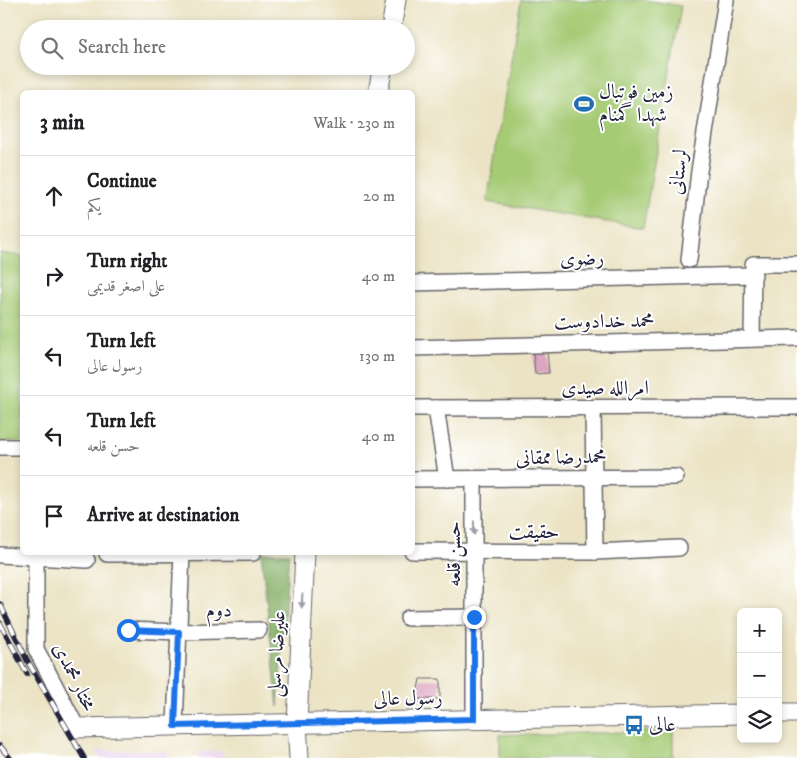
<!DOCTYPE html>
<meta charset="utf-8">
<style>
:root{--surface:#fff;--page:#f6f6f6;--text:#202124;--muted:#757577;--line:#e0e0e0}
body{margin:0;font-family:"IM FELL DW Pica",Amiri,serif;background:var(--page);color:var(--text)}
.controls{position:absolute;right:15px;bottom:15px;display:grid;overflow:hidden;border-radius:8px;box-shadow:0 2px 8px #0003}
.controls button{width:45px;height:45px;display:grid;place-items:center;padding:0;border:0;border-bottom:1px solid var(--line);background:var(--surface);color:var(--text);font:25px sans-serif}
.stop{position:absolute;width:15px;height:15px;margin:-11px;border:4px solid #1a73e8;border-radius:50%;background:#fff}
.stop.end{background:#1a73e8;border-color:#fff;box-shadow:0 1px 5px #0008}
.list{margin:0;padding:0;list-style:none}
h2{display:flex;justify-content:space-between;align-items:center;height:65px;margin:0;padding:0 20px;font-size:21px}
h2 small{font-size:16px;font-weight:400;color:var(--muted)}
.list li{display:grid;grid-template-columns:32px 1fr auto;gap:15px;align-items:center;box-sizing:border-box;height:80px;padding:0 20px;border-top:1px solid var(--line)}
.list b{display:block;font-size:19px;white-space:nowrap}
.list p{margin:0;font-size:16px;white-space:nowrap;color:var(--muted)}
.list em{font-size:16px;font-style:normal;color:var(--muted)}
.icon{flex:none;width:28px;height:28px;fill:none;stroke:currentColor;stroke-width:2;stroke-linecap:round;stroke-linejoin:round}
.map{position:relative;flex:none;width:797px;height:758px;overflow:hidden}
.search{position:absolute;background:var(--surface);box-shadow:0 2px 8px #0003;left:20px;top:20px;width:395px;height:55px;display:flex;align-items:center;gap:12px;box-sizing:border-box;padding:0 18px;border-radius:28px;color:var(--muted);font-size:19px}
.panel{position:absolute;background:var(--surface);box-shadow:0 2px 8px #0003;left:20px;top:90px;width:395px;height:465px;border-radius:8px}
.map>svg:first-child{display:block}
</style>
<div class="map">
<svg width="797" height="758" viewBox="0 0 797 758">
<rect width="100%" height="100%" fill="#fff"/>
<filter id="ink" filterUnits="userSpaceOnUse"><feTurbulence type="fractalNoise" baseFrequency=".02" numOctaves="2"/><feDisplacementMap in="SourceGraphic" scale="10" xChannelSelector="R" yChannelSelector="G"/><feConvolveMatrix kernelMatrix="1 2 1 2 8 2 1 2 1" color-interpolation-filters="sRGB"/></filter>
<filter id="wash" filterUnits="userSpaceOnUse"><feTurbulence type="fractalNoise" baseFrequency=".0096" numOctaves="4" result="noise"/><feDisplacementMap in="SourceGraphic" scale="20" xChannelSelector="R" yChannelSelector="G"/><feGaussianBlur stdDeviation="1.12" result="paint"/><feColorMatrix in="noise" values="0 0 0 0 0 0 0 0 0 0 0 0 0 0 0 0 0 1.4 0 .05"/><feComposite in="paint" operator="in"/></filter>
<g filter="url(#wash)">
<rect width="100%" height="100%" fill="#ebe3c3"/>
<!-- built -->
<g fill="#e9d2ed">
<polygon points="96,750 168,751 168,758 100,758"/>
<polygon points="222,751 223,758 198,758 198,752"/>
</g>
<!-- green -->
<g fill="#a6cb74" stroke="#647658">
<polygon points="521,0 646,0 681,6 643,228 487,202"/>
<polygon points="0,253 22,256 22,442 0,442"/>
<polygon points="673,731 673,758 500,758 500,735"/>
</g>
<!-- forest -->
<polygon fill="#84af66" stroke="#536850" points="261,553 289,553 278,707"/>
<g id="blocks">
<!-- building -->
<g fill="#dba5c1">
<polygon points="547,351 549,373 535,374 533,352"/>
<polygon points="420,679 440,679 440,699 416,699"/>
</g>
</g>
</g>
<g filter="url(#ink)">
<use href="#blocks" fill-opacity="0" stroke="#68666b" stroke-width="1"/>
<g fill="none" stroke-linecap="round" stroke-linejoin="round">
<defs>
<g id="minor">
<polyline points="689,260 699,171 726,0"/>
<polyline points="412,283 754,275"/>
<polyline points="752,339 753,264 797,264"/>
<polyline points="412,348 797,338"/>
<polyline points="412,408 797,407"/>
<polyline points="436,408 447,479"/>
<polyline points="593,408 595,552"/>
<polyline points="0,447 22,447"/>
<polyline points="412,479 676,477"/>
<polyline points="474,479 474,719"/>
<polyline points="412,551 595,552 679,548"/>
<polyline points="36,552 36,649 77,728"/>
<polyline points="107,554 253,553"/>
<polyline points="0,555 87,560"/>
<polyline points="408,618 474,617"/>
<polyline points="128,630 179,632 259,630"/>
<polyline points="175,726 182,552"/>
</g>
<g id="tertiary">
<polyline points="391,29 396,0"/>
<polyline points="378,92 383,66"/>
<polyline points="778,713 797,713"/>
<polyline points="77,728 741,714"/>
<polyline points="299,758 297,724 305,552"/>
</g>
</defs>
<!-- minor casing -->
<use href="#minor" stroke="#68666b" stroke-width="18"/>
<!-- tertiary casing -->
<use href="#tertiary" stroke="#68666b" stroke-width="21"/>
<!-- minor -->
<use href="#minor" stroke="#fff" stroke-width="15"/>
<!-- tertiary -->
<use href="#tertiary" stroke="#fff" stroke-width="19"/>
<defs>
<g id="rail">
<polyline points="0,604 27,660 84,758"/>
<polyline points="0,623 27,674"/>
<polyline points="0,746 10,758"/>
</g>
</defs>
<!-- rail casing -->
<use href="#rail" stroke="#22223b" stroke-width="5.5"/>
<!-- rail -->
<use href="#rail" stroke="#fff" stroke-width="4" stroke-dasharray="11" stroke-linecap="butt"/>
</g>
<!-- one-way arrows -->
<defs><path id="oneway-solid" d="M-6-.8H1V-3.2L6.5 0L1 3.2V.8H-6Z" transform="scale(1.25)"/></defs>
<g fill="#9c9ca7">
<use href="#oneway-solid" transform="translate(474 528) rotate(90)"/>
<use href="#oneway-solid" transform="translate(302 601) rotate(93)"/>
</g>
</g>
<g fill="none" stroke-linecap="round" stroke-linejoin="round" filter="url(#ink)">
<!-- route -->
<polyline stroke="#1a73e8" stroke-width="6" points="128,630 179,632 175,726 474,719 474,617"/>
</g>
<!-- icons -->
<defs>
<symbol id="stadium-bare" viewBox="-9 -9 18 18"><path d="M0-5a6.5 5 0 1 0 0 10a6.5 5 0 1 0 0-10ZM-3.5-1.8h7v3.6h-7Z" fill="#1f6fb2" stroke="#fff" stroke-width="2.5" paint-order="stroke"/></symbol>
<symbol id="bus-bare" viewBox="-9 -9 18 18"><path d="M-5-6H5V4H4V6H2V4H-2V6H-4V4H-5ZM-3.5-4V0h7V-4ZM-3.5 1.2v1.5H-2V1.2ZM2 1.2v1.5H3.5V1.2Z" fill="#1f6fb2" stroke="#fff" stroke-width="2.5" paint-order="stroke"/></symbol>
</defs>
<g fill-rule="evenodd">
<use href="#stadium-bare" x="570" y="90" width="28" height="28"/>
<use href="#bus-bare" x="620" y="711" width="28" height="28"/>
</g>
<g text-anchor="middle" dominant-baseline="central" stroke-width="4" stroke-linejoin="round" paint-order="stroke">
<!-- poi labels -->
<g font-size="20" fill="#22223b" stroke="#fff" text-anchor="start">
<text x="599" y="92">زمین فوتبال<tspan x="599" dy="23">شهدا گمنام</tspan></text>
<text x="649" y="725">عالی</text>
</g>
<!-- street labels -->
<g font-size="20" fill="#22223b" stroke="#fff">
<text transform="translate(679 172) rotate(-82)">لرستانی</text>
<text transform="translate(582 259) rotate(-1)">رضوی</text>
<text transform="translate(604 322) rotate(-1)">محمد خدادوست</text>
<text x="605" y="388">امرالله صیدی</text>
<text transform="translate(561 458) rotate(-1)">محمدرضا ممقانی</text>
<text x="534" y="532">حقیقت</text>
<text transform="translate(454 554) rotate(-90)">حسن قلعه</text>
<text transform="translate(219 611) rotate(-1)">دوم</text>
<text transform="translate(277 654) rotate(-87)">علیرضا مرسلی</text>
<text transform="translate(74 677) rotate(64)">مختار محمدی</text>
<text transform="translate(408 699) rotate(-1)">رسول عالی</text>
</g>
</g>
</svg>
<div class="controls">
<button>+</button>
<button>−</button>
<button><svg class="icon" aria-label="layers" viewBox="0 0 24 24"><path d="M12 4l9 5-9 5-9-5zM3 14l9 5 9-5"/></svg></button>
</div>
<div class="stop" style="left:128px;top:630px"></div>
<div class="stop end" style="left:474px;top:617px"></div>
<div class="search"><svg class="icon" aria-label="search" viewBox="0 0 24 24"><circle cx="10" cy="10" r="6"/><path d="M15 15l6 6"/></svg>Search here</div>
<section class="panel">
<h2>3 min<small>Walk · 230 m</small></h2>
<ul class="list">
<li><svg class="icon" aria-label="ahead" viewBox="0 0 24 24"><path d="M12 20V5M6 11l6-6 6 6"/></svg><div><b>Continue</b><p>یکم</p></div><em>20 m</em></li>
<li><svg class="icon" aria-label="right" viewBox="0 0 24 24"><path d="M7 20v-9h11M14 6l5 5-5 5"/></svg><div><b>Turn right</b><p>علی اصغر قدیمی</p></div><em>40 m</em></li>
<li><svg class="icon" aria-label="left" viewBox="0 0 24 24"><path d="M17 20v-9H6M10 6l-5 5 5 5"/></svg><div><b>Turn left</b><p>رسول عالی</p></div><em>130 m</em></li>
<li><svg class="icon" aria-label="left" viewBox="0 0 24 24"><path d="M17 20v-9H6M10 6l-5 5 5 5"/></svg><div><b>Turn left</b><p>حسن قلعه</p></div><em>40 m</em></li>
<li><svg class="icon" aria-label="arrive" viewBox="0 0 24 24"><path d="M6 21V4h12l-3 4 3 4H6"/></svg><div><b>Arrive at destination</b></div></li>
</ul>
</section>
</div>
